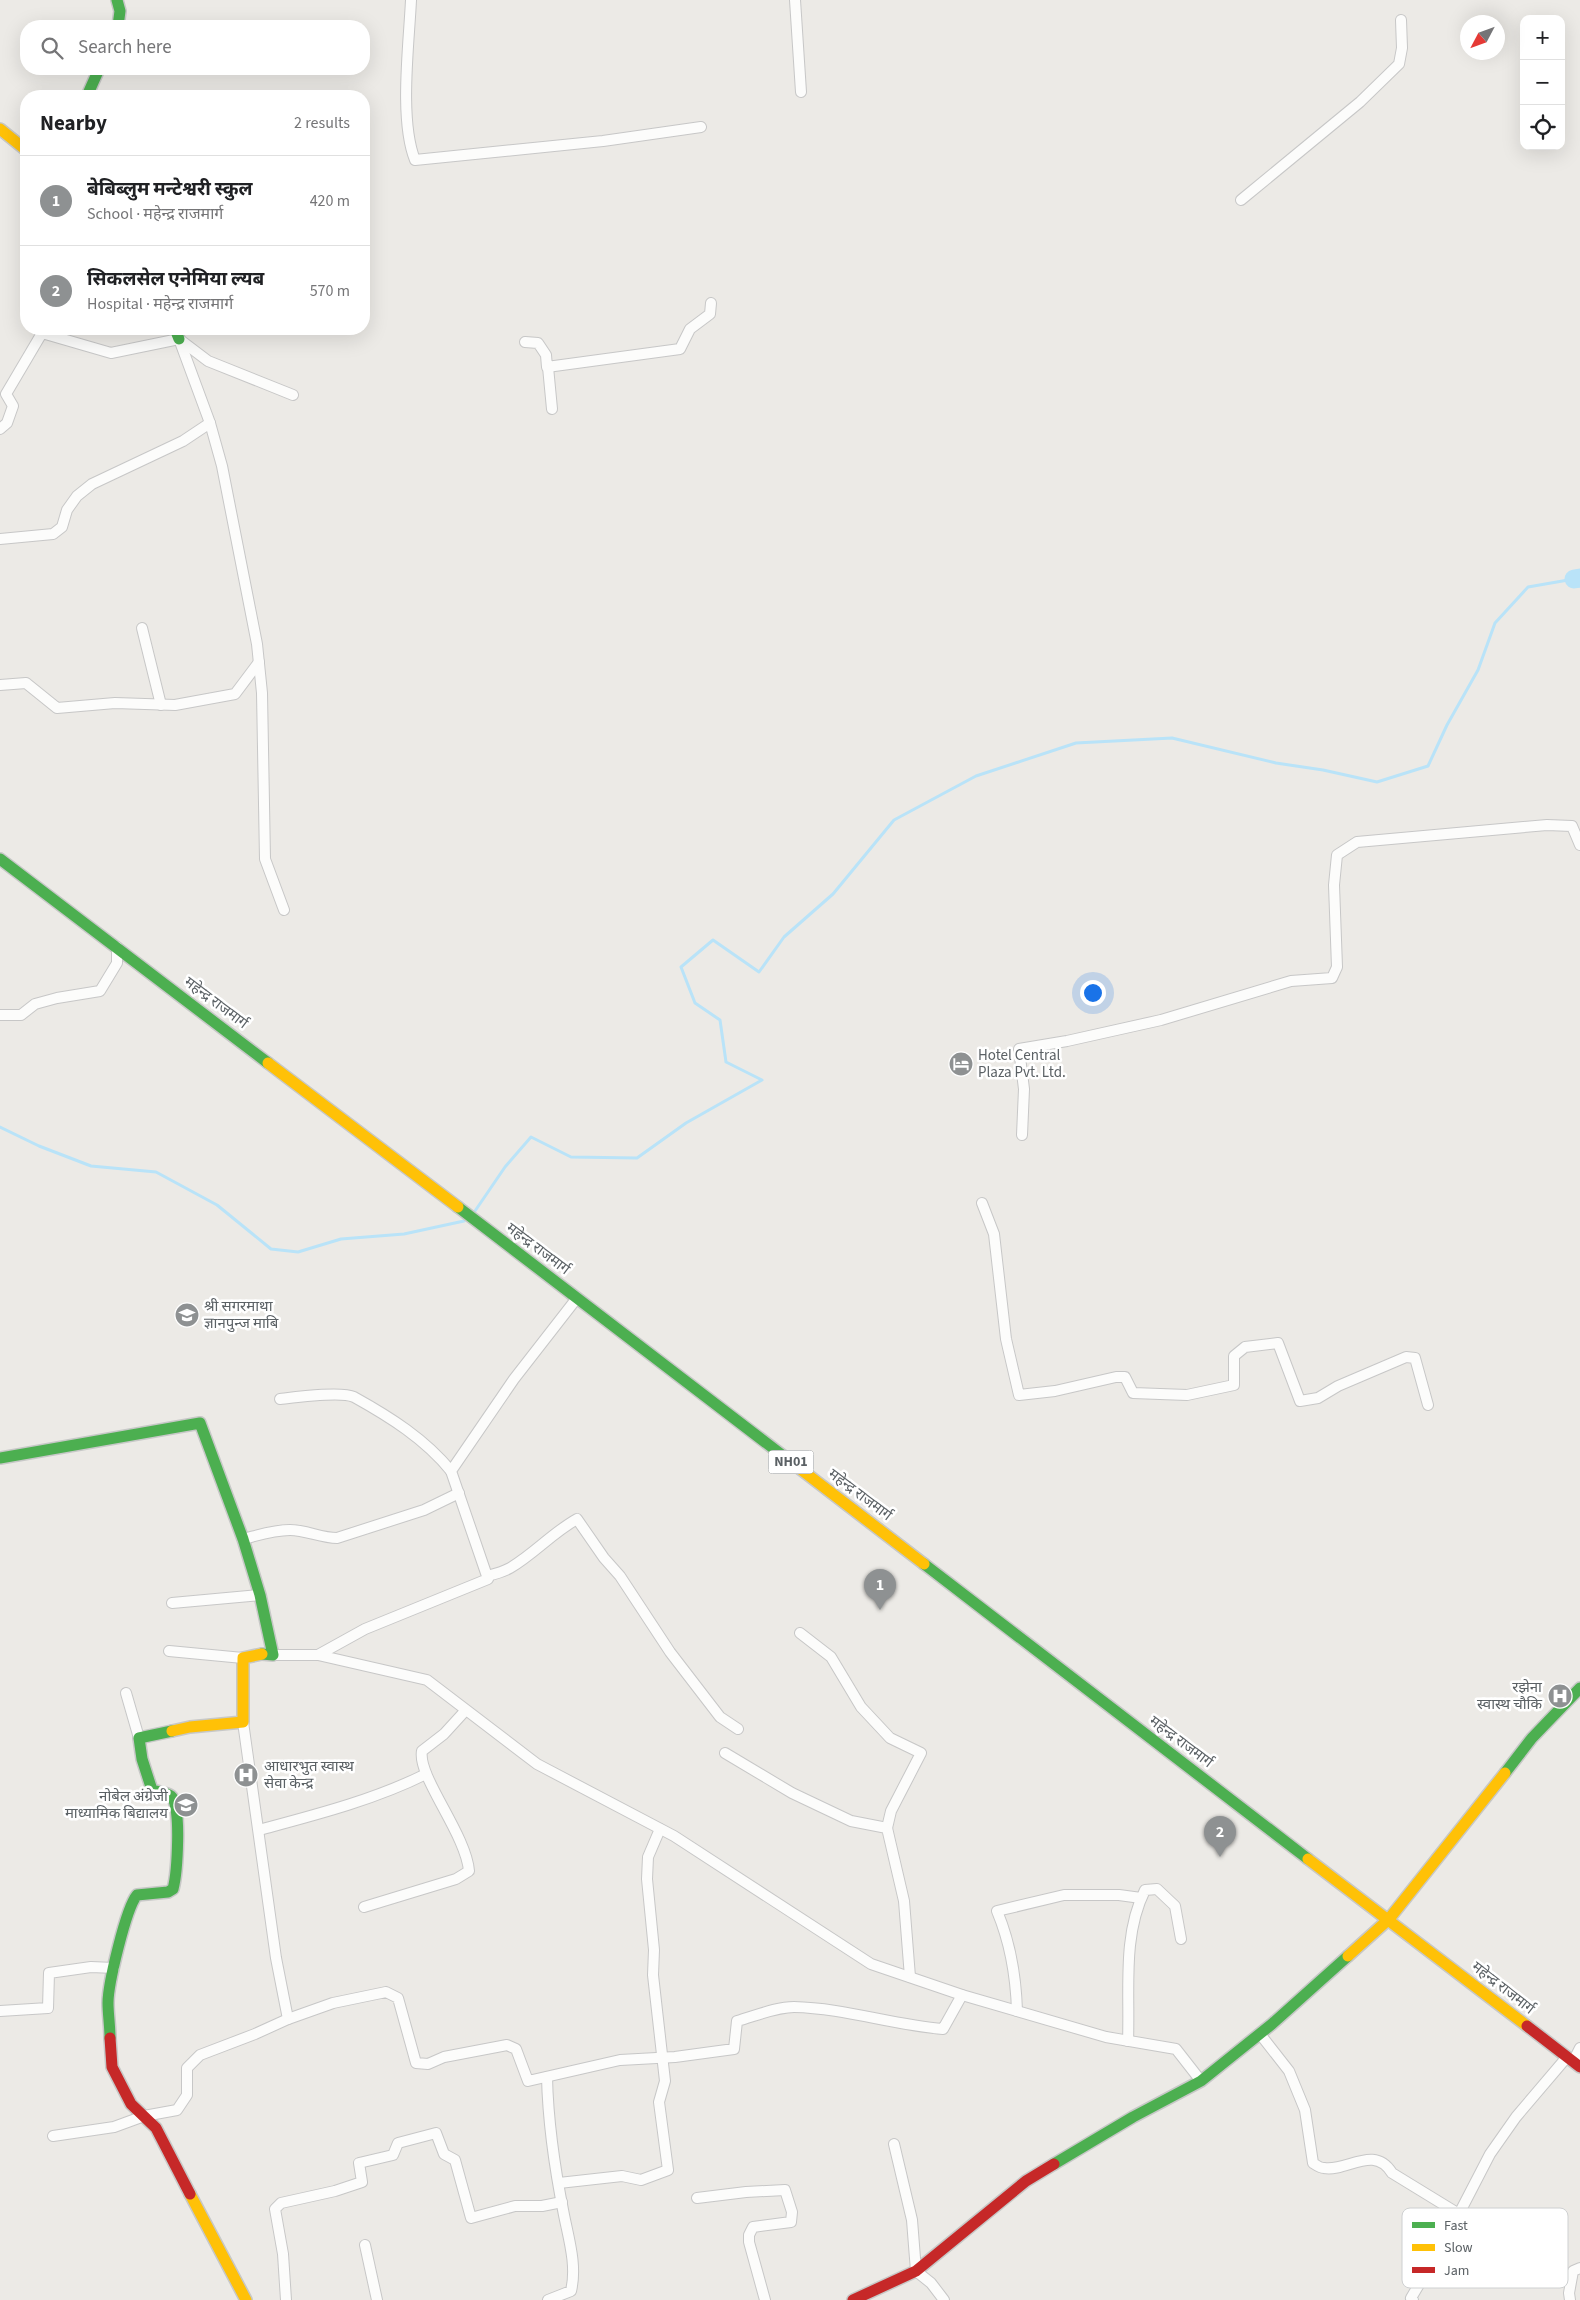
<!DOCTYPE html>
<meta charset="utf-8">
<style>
:root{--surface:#fff;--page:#f2f2f2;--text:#202124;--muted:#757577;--line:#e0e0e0;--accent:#8e9192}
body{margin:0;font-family:"Source Sans 3","Noto Sans Devanagari",sans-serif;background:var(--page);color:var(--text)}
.controls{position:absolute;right:15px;top:15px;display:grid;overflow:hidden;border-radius:10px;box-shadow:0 5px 20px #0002}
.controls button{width:45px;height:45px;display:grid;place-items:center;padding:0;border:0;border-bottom:1px solid var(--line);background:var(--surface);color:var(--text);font:25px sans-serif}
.compass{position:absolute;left:1460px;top:15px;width:45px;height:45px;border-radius:50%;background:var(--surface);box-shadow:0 5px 20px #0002;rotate:229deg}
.you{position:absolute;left:1092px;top:992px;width:18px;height:18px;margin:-12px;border:4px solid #fff;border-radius:50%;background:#1a73e8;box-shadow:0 0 0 8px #1a73e833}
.badge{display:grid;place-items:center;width:32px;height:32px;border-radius:50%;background:var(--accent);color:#fff;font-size:16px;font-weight:700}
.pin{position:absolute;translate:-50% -41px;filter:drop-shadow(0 1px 2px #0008)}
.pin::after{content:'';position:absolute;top:26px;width:18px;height:15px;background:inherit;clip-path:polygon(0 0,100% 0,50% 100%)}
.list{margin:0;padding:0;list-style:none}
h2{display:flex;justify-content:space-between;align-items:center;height:65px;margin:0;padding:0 20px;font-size:21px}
h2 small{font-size:16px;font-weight:400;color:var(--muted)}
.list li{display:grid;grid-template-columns:32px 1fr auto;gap:15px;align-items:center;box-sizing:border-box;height:90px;padding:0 20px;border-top:1px solid var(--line)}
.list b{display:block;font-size:19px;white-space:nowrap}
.list p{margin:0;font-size:16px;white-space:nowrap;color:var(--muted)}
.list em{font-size:16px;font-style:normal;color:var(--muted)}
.icon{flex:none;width:28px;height:28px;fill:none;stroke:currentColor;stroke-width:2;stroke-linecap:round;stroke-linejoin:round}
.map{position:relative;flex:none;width:1580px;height:2300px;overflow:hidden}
.search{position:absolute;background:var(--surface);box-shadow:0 5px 20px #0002;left:20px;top:20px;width:350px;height:55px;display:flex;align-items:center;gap:12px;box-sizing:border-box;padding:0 18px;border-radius:20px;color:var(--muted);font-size:19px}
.panel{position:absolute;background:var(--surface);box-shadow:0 5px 20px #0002;left:20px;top:90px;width:350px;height:245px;border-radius:20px}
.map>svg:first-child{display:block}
</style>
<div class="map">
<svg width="1580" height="2300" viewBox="0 0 1580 2300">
<rect width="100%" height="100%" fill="#eceae6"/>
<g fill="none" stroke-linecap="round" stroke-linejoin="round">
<!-- stream -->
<g stroke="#b9e3f8" stroke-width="3">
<polyline points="0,1127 39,1146 91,1166 156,1172 217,1205 271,1249 298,1252 341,1239 404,1234 464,1221"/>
<polyline points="475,1211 505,1167 531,1137 571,1157 637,1158 686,1123 762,1080 726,1062 720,1020 695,1003 681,967 713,940 759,972 784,937 833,894 894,820 976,776 1076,743 1172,738 1276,763 1323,770 1377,782 1428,766 1447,725 1478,670 1495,623 1528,587 1574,579"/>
</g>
<!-- river -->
<polyline stroke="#b9e3f8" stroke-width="19" points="1574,579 1580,578"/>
<defs>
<g id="street">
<path d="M411 0C409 44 399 120 415 160L603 141 701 127"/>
<polyline points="795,0 801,92"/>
<polyline points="1241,200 1360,102 1399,64 1402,48 1401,20"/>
<polyline points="179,339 210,423 222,466 257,644 262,693 265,859 284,910"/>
<polyline points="179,339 208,361 293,395"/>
<polyline points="525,342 538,343 546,355 547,367 680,349 690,329 710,314 711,303"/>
<polyline points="548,367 552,409"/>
<polyline points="0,429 7,423 13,406 6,394 42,333 111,353 179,339"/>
<polyline points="0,539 53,534 62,527 67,510 77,496 92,484 183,441 210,423"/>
<polyline points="142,628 161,705"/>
<polyline points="0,685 26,683 57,708 115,703 175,705 235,694 259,662"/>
<polyline points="0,1015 21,1015 35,1004 57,998 100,991 117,963 117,947"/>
<polyline points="1022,1135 1024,1089 1019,1049 1067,1041 1161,1020 1291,981 1332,978 1337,967 1334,885 1337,855 1357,842 1547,825 1572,826 1580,845"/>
<polyline points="982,1203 994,1234 1006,1339 1019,1395 1055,1391 1116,1377 1125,1377 1133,1393 1187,1395 1234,1385 1234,1356 1245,1347 1278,1343 1300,1401 1318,1398 1338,1386 1406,1357 1415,1358 1428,1405"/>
<path d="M280 1399C297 1397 341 1391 354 1397 390 1417 425 1439 451 1471"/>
<path d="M243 1539C259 1535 274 1530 290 1530 306 1530 321 1538 337 1538L424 1510 459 1493"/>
<path d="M487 1576C495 1574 503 1572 510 1568 534 1554 552 1533 577 1519L604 1558 620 1576 670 1652 720 1717 738 1729"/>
<polyline points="172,1603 260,1595"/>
<polyline points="800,1633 831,1657 861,1707 890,1738 921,1753 891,1811 887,1828"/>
<polyline points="169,1651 243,1658"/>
<polyline points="273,1655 318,1655 427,1680 537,1764 674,1836 871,1964 962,1995 1106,2037 1176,2049 1201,2081"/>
<polyline points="318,1655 365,1629 488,1579 451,1471 514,1379 577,1298"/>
<polyline points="126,1693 139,1738"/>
<polyline points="725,1753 792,1793 851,1821 887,1828 904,1901 910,1977"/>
<path d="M259 1830C315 1815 374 1800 426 1774"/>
<path d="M364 1907 456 1879 469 1871C466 1834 417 1776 422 1751L444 1734 465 1711"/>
<polyline points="0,2011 48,2008 49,1973 91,1967 114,1968"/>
<path d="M1017 2011C1016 1977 1010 1942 997 1911L1064 1895H1119L1141 1898"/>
<path d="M288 2019 333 2003 386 1992 398 1998 416 2063 428 2064 444 2057 507 2045 516 2049 528 2081 620 2060 675 2057 734 2049 737 2021C755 2016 776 2007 794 2007 844 2008 893 2025 943 2029L962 1995"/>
<path d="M1260 2034 1289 2071 1305 2110 1313 2163C1316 2165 1320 2168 1324 2168 1347 2172 1374 2144 1392 2173L1459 2214"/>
<path d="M1128 2041C1130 1991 1122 1936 1145 1890L1157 1889 1175 1906 1181 1939"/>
<polyline points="1573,2062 1580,2048"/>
<path d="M547 2077C548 2123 555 2170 564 2215 569 2240 577 2266 571 2291L548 2300"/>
<polyline points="53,2136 114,2127 144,2116 177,2110 187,2095 187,2068 200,2055 255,2034 288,2019 276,1958 243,1722"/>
<polyline points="894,2144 912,2220 916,2271 931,2283 944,2300"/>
<polyline points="559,2183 622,2176 641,2180 668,2170 659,2102 665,2081 653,1975 654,1950 647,1879 648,1857 660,1829"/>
<polyline points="697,2198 746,2192 785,2190 792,2212 791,2222 753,2227 749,2235 749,2242 765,2300"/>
<polyline points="365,2245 377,2300"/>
<polyline points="286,2300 283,2254 275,2209 281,2203 335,2191 362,2182 359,2163 393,2155 398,2143 436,2133 444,2154 455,2160 471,2218 515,2206 542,2206 562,2202"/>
<polyline points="1413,2300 1411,2298 1446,2239 1490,2154 1516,2117 1567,2057"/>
<polyline points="1570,2300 1569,2293 1573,2271 1580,2268"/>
</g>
<g id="fast">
<polyline points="117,0 120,11 118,26"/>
<polyline points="87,96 99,69"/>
<polyline points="175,329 179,339"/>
<polyline points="0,859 268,1063"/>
<polyline points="458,1207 799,1468"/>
<polyline points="0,1458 200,1423 243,1539 260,1595 273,1655 262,1654"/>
<polyline points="924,1564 1308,1859"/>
<polyline points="1505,1773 1532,1738 1580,1688"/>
<path d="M110 2038C110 2026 108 2014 108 2003 108 1984 126 1908 137 1895L168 1892 173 1889C177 1874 182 1805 171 1796 166 1792 158 1792 152 1790L142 1759 139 1738 172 1731"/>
<polyline points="1054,2164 1133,2117 1201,2081 1272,2024 1348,1956"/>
</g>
<g id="slow">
<polyline points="0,129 26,150"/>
<polyline points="268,1063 458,1207"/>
<polyline points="799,1468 924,1564"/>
<polyline points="172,1731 190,1727 243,1722 243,1658 262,1654"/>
<polyline points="1308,1859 1527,2026"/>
<polyline points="1348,1956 1389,1919 1505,1773"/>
<polyline points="190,2194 246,2300"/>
</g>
<g id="jam">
<polyline points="1527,2026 1580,2067"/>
<polyline points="110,2038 112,2067 131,2104 156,2128 190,2194"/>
<polyline points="853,2300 916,2271 1026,2181 1054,2164"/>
</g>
</defs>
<!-- street casing -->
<use href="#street" stroke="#c7c7c7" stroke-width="12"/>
<!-- fast casing -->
<use href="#fast" stroke="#c7c8c7" stroke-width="14"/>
<!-- slow casing -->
<use href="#slow" stroke="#c7c8c7" stroke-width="14"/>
<!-- jam casing -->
<use href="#jam" stroke="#c7c8c7" stroke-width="14"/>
<!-- street -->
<use href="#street" stroke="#fcfcfb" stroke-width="10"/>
<!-- fast -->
<use href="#fast" stroke="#4caf50" stroke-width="11"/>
<!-- slow -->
<use href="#slow" stroke="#ffc107" stroke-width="11"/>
<!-- jam -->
<use href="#jam" stroke="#c62828" stroke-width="11"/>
</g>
<!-- icons -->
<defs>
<symbol id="hotel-disc" viewBox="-11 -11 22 22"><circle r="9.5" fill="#8e9192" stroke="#fff"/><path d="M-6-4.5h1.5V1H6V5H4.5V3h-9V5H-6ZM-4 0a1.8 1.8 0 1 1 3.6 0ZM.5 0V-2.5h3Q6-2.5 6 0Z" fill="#fff"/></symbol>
<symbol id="school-disc" viewBox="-11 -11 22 22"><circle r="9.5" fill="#8e9192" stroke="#fff"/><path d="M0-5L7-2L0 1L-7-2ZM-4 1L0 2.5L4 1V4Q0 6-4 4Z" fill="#fff"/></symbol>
<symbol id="hospital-disc" viewBox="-11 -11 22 22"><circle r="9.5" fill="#8e9192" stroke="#fff"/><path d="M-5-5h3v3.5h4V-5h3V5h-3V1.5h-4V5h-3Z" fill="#fff"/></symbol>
</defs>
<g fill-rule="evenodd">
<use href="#hotel-disc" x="947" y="1050" width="28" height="28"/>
<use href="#school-disc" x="173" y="1301" width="28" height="28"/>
<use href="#hospital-disc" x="1546" y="1682" width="28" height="28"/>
<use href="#hospital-disc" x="232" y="1761" width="28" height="28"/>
<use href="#school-disc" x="172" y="1791" width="28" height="28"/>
</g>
<g text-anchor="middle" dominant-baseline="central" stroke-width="5" stroke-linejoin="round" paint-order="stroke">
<!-- shield labels -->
<rect fill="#fff" stroke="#8c9093" stroke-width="1" x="768.5" y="1450.5" width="45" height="23" rx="4"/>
<g font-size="14" font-weight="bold" fill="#5b6165">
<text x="791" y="1462">NH01</text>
</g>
<!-- street labels -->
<g font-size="15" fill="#5b6165" stroke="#fff">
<text transform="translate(216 1003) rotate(37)">महेन्द्र राजमार्ग</text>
<text transform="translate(538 1249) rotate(37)">महेन्द्र राजमार्ग</text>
<text transform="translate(860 1495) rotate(37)">महेन्द्र राजमार्ग</text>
<text transform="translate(1181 1742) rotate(37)">महेन्द्र राजमार्ग</text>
<text transform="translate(1503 1988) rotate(38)">महेन्द्र राजमार्ग</text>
</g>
<!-- poi labels -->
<g font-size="15" fill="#5b6165" stroke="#fff" text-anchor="start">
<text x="978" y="1055">Hotel Central<tspan x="978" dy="17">Plaza Pvt. Ltd.</tspan></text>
<text x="204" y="1306">श्री सगरमाथा<tspan x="204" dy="17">ज्ञानपुन्ज माबि</tspan></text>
<text x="1542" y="1687" text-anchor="end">रझेना<tspan x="1542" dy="17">स्वास्थ चौकि</tspan></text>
<text x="264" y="1766">आधारभुत स्वास्थ<tspan x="264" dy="17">सेवा केन्द्र</tspan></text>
<text x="168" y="1796" text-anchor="end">नोबेल अंग्रेजी<tspan x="168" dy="17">माध्यामिक बिद्यालय</tspan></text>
</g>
</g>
<!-- legend -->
<rect x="1402" y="2208" width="166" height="80" rx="8" fill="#fff" stroke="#ced0d1" stroke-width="1"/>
<rect x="1412" y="2222" width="23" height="6" fill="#4caf50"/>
<rect x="1412" y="2244" width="23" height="7" fill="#ffc107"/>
<rect x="1412" y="2267" width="23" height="6" fill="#c62828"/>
<g font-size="14" fill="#5b6165">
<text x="1444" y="2230">Fast</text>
<text x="1444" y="2252">Slow</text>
<text x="1444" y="2275">Jam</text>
</g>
</svg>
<div class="controls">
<button>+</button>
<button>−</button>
<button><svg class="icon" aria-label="locate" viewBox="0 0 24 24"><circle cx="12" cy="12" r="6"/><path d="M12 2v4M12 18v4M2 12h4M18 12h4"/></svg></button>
</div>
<svg class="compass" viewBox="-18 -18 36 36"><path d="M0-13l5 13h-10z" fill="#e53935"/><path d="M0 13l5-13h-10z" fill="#757577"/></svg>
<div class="you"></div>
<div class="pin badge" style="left:880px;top:1610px">1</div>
<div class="pin badge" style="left:1220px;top:1857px">2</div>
<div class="search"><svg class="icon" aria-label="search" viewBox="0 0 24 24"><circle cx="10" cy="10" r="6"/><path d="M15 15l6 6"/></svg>Search here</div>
<section class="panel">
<h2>Nearby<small>2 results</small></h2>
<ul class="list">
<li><span class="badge">1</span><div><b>बेबिब्लुम मन्टेश्वरी स्कुल</b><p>School · महेन्द्र राजमार्ग</p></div><em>420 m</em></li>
<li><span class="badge">2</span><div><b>सिकलसेल एनेमिया ल्यब</b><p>Hospital · महेन्द्र राजमार्ग</p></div><em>570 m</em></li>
</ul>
</section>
</div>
